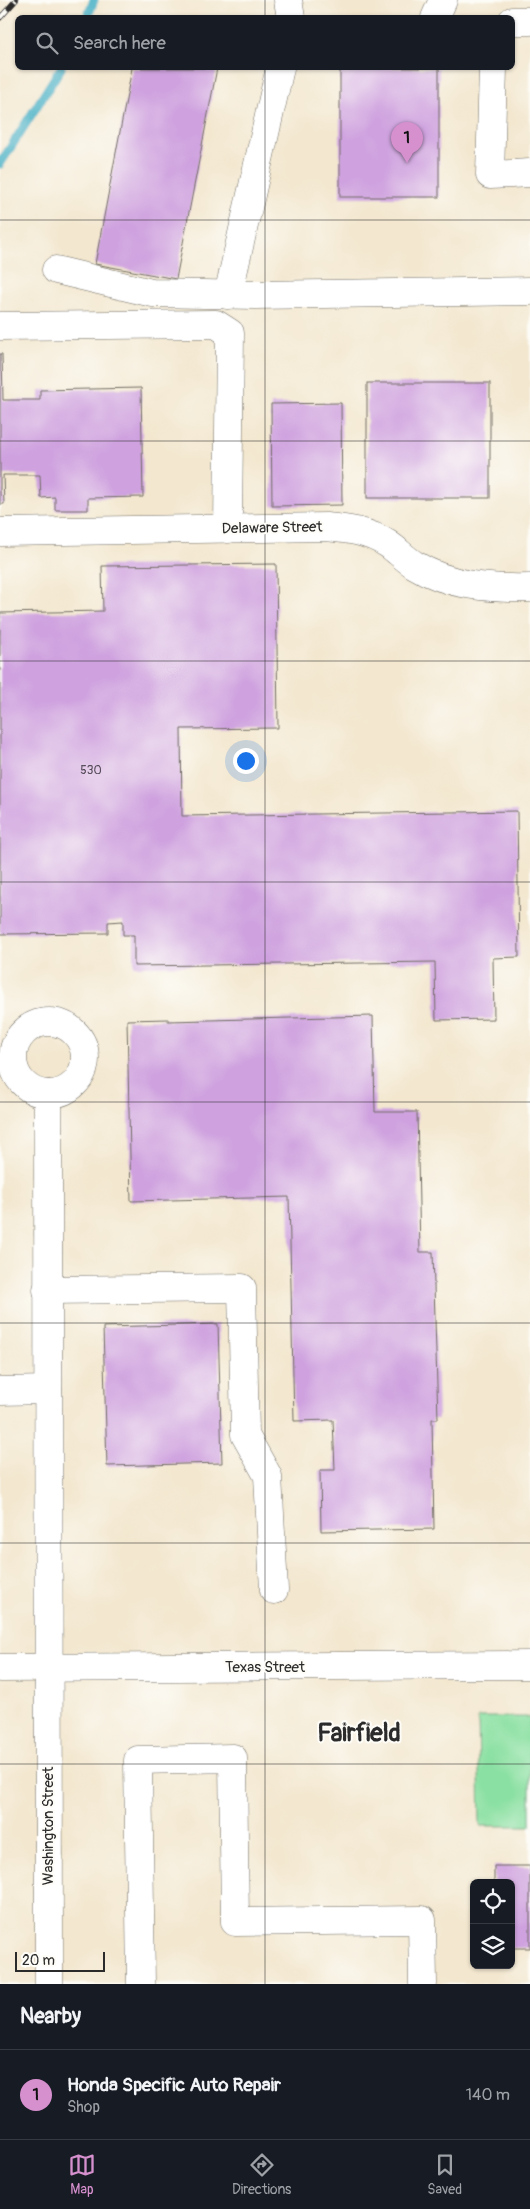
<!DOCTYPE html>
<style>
:root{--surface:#171b24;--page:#242831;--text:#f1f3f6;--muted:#9ea1a6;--line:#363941;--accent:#d690ce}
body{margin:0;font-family:Pangolin,sans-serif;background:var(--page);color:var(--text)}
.controls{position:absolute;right:15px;bottom:15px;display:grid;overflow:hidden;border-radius:8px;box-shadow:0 1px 4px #0004}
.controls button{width:45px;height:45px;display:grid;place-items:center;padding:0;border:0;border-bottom:1px solid var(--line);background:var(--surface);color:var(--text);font:25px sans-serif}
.scale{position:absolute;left:15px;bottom:12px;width:90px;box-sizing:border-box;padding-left:5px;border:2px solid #2b2b2b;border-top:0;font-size:14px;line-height:18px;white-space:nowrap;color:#2b2b2b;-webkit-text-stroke:4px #fdfcf7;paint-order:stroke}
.you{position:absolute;left:245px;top:760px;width:18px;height:18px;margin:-12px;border:4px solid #fff;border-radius:50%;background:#1a73e8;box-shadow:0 0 0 8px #1a73e833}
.badge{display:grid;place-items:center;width:32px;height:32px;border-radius:50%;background:var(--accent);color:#111;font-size:16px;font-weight:700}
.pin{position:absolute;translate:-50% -41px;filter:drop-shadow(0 1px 2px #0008)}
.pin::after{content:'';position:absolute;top:26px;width:18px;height:15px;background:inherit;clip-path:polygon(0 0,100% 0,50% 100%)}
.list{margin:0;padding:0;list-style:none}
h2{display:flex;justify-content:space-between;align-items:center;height:65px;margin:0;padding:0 20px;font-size:21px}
h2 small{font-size:16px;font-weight:400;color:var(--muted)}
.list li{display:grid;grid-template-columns:32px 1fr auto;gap:15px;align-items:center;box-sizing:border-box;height:90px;padding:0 20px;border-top:1px solid var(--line)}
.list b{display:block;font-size:19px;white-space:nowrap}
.list p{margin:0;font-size:16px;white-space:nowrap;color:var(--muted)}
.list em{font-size:16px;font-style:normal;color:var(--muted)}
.icon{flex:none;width:28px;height:28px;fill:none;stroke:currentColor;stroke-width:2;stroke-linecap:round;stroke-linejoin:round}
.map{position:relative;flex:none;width:530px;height:1984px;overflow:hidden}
.search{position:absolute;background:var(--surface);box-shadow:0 1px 4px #0004;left:15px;right:15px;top:15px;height:55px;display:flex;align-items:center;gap:12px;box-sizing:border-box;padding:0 18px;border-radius:8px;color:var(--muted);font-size:19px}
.sheet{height:155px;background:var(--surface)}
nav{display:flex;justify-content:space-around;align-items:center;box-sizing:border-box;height:70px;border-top:1px solid var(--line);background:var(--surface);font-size:14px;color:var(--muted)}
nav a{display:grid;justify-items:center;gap:2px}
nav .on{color:var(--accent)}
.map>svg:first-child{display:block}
</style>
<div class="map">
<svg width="530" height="1984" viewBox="0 0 530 1984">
<rect width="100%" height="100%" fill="#fdfcf7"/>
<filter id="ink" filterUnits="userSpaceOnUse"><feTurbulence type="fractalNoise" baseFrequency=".02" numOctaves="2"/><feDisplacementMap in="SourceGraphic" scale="10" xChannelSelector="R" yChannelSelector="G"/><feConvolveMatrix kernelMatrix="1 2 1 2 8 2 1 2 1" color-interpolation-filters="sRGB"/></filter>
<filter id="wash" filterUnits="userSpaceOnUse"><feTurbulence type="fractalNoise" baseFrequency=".0096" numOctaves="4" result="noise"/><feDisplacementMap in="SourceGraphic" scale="20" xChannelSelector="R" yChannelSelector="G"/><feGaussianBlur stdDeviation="1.12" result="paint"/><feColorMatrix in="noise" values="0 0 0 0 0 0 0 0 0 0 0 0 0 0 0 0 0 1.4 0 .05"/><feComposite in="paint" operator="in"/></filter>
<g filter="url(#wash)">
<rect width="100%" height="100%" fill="#f3e7cf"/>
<!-- green -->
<polygon fill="#8ae0a2" stroke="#5a8666" points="478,1717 530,1717 530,1826 480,1826"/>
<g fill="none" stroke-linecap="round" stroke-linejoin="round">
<!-- stream -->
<g stroke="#45afc4" stroke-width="9">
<polyline points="87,18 94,0"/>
<polyline points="0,164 61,68"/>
</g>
</g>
<g id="blocks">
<!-- building -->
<g fill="#cfa2df">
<polygon points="132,68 217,68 176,279 95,264"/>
<rect x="340" y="68" width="99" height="129"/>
<polygon points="0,354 2,354 3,400 40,400 40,390 141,388 143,497 88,498 88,510 55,510 55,497 41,498 40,475 3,475 4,504 0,504"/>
<rect x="367" y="383" width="123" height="115"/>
<polygon points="341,403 342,505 272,506 271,404"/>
<polygon points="276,564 278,728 181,729 182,816 517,811 519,957 493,958 494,1019 436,1020 435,962 134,966 134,935 123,935 123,921 108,922 108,933 0,934 0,613 103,611 102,566"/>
<polygon points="373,1016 375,1112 417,1112 420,1252 433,1252 438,1419 432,1419 434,1529 321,1531 320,1470 335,1470 333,1420 294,1421 289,1197 131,1201 127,1020 168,1019 168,1021"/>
<polygon points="218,1324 222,1463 107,1466 103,1327"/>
<polygon points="494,1866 530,1866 530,1948 511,1948 511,1883 494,1883"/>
</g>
</g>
</g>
<g filter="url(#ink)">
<use href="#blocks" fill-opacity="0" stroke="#716d64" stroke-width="1"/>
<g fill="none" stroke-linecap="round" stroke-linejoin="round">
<defs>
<g id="minor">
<polyline points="288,0 291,18"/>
<polyline points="435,18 443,0"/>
<polyline points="512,21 530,21"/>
<polyline points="493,68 490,175 530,173"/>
<polyline points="56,270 152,293 255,295 530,291"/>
<polyline points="228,295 280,68"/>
<polyline points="0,326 216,324 230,333 228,529"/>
<path d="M0 532 326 527C348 529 368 531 388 544 397 550 405 559 415 565 449 586 491 589 530 588"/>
<circle cx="49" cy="1058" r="36"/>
<polyline points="48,1094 49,1984"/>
<polyline points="47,1290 242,1288 245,1435 268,1476 274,1590"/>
<polyline points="0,1391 48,1390"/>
<polyline points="141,1984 138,1760 233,1758 235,1922 422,1920 423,1984"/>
</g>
<polyline id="major" points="0,1668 530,1665"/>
</defs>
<!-- minor casing -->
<use href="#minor" stroke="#716d64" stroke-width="29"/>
<!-- major casing -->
<use href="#major" stroke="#716d64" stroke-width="29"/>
<!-- minor -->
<use href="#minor" stroke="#fff" stroke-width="28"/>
<!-- major -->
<use href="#major" stroke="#fff" stroke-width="28"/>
<defs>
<polyline id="rail" points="0,18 16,0"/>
</defs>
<!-- rail casing -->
<use href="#rail" stroke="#2b2b2b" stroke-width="5.5"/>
<!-- rail -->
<use href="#rail" stroke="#fdfcf7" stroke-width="4" stroke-dasharray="11" stroke-linecap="butt"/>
</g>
</g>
<!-- grid -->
<path fill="none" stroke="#2b2b2b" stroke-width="1" stroke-opacity="0.55" d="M265 0V18M265 68V1984M0 220H530M0 441H530M0 661H530M0 882H530M0 1102H530M0 1323H530M0 1543H530M0 1764H530"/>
<g text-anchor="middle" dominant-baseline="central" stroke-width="4" stroke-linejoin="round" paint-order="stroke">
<!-- number labels -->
<g font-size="12" fill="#544958">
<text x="91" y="770">530</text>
</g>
<!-- street labels -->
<g font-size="15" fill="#2b2b2b" stroke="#fdfcf7">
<text transform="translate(272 528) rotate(-1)">Delaware Street</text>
<text x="265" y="1667">Texas Street</text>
<text transform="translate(48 1826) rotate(-90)">Washington Street</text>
</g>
<!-- town labels -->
<g font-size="25" font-weight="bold" fill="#2b2b2b" stroke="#fdfcf7">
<text x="359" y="1733">Fairfield</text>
</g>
</g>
</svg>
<div class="controls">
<button><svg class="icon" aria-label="locate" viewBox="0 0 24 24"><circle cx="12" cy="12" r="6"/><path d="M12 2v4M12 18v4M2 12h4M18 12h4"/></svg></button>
<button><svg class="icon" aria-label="layers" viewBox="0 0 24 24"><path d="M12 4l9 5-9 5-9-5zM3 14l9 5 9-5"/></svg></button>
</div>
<div class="scale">20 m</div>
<div class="you"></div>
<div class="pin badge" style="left:407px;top:163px">1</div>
<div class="search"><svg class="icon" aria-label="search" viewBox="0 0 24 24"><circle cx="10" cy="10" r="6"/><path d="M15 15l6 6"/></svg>Search here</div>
</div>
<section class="sheet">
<h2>Nearby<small></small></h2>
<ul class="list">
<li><span class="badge">1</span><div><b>Honda Specific Auto Repair</b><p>Shop</p></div><em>140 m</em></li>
</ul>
</section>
<nav>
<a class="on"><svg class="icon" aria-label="map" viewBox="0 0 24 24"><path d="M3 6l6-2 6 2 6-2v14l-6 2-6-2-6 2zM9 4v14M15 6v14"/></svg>Map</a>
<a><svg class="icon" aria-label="directions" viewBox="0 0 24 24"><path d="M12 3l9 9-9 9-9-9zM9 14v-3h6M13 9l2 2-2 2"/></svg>Directions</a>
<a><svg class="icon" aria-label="saved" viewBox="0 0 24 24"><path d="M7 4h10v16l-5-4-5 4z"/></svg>Saved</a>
</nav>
